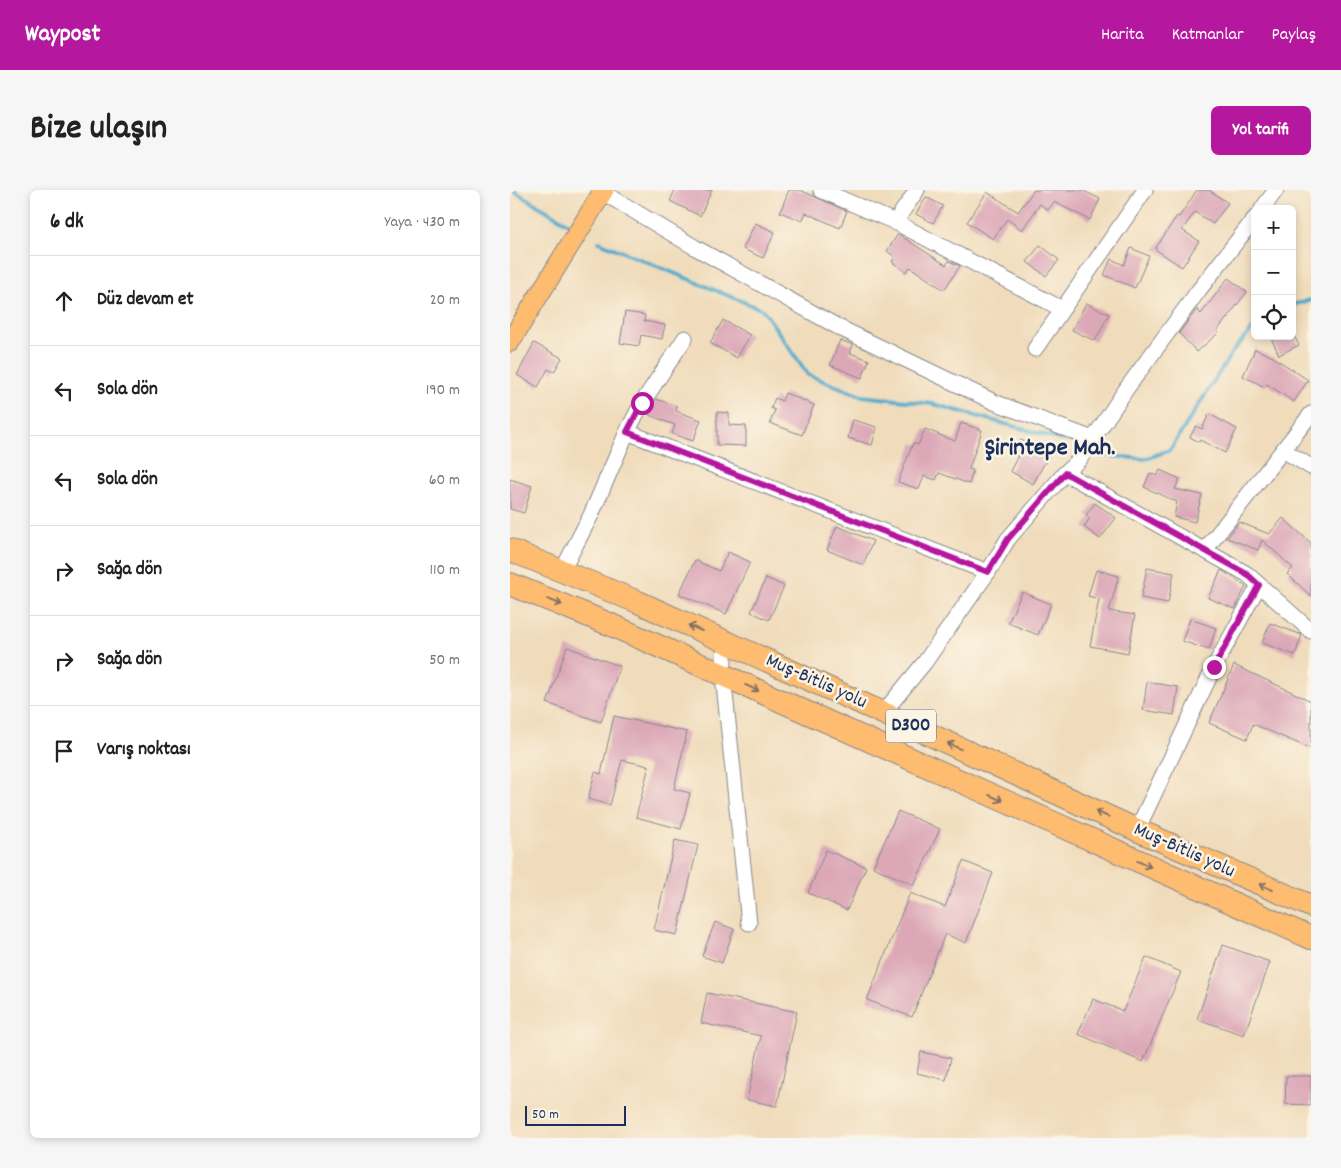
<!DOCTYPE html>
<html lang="tr">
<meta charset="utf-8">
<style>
:root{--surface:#fff;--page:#f6f6f6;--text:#222;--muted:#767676;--line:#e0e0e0;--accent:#b5179e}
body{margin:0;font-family:Dekko,sans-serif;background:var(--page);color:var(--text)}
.controls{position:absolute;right:15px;top:15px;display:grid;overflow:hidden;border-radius:8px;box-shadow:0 2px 8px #0003}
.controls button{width:45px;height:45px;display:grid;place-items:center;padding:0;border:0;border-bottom:1px solid var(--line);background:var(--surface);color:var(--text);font:25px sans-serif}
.scale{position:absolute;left:15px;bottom:12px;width:101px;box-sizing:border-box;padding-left:5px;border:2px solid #1b2f5e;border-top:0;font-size:14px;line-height:18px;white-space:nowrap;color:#1b2f5e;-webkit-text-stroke:4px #fcf5e5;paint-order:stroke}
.stop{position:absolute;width:15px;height:15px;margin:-11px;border:4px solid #b5179e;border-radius:50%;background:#fff}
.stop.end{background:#b5179e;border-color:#fff;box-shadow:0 1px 5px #0008}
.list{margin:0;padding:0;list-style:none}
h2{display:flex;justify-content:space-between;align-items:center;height:65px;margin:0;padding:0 20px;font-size:21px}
h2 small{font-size:16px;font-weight:400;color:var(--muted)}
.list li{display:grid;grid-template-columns:32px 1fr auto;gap:15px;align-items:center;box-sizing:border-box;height:90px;padding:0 20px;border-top:1px solid var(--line)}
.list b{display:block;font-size:19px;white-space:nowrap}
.list em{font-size:16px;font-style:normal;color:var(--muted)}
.icon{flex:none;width:28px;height:28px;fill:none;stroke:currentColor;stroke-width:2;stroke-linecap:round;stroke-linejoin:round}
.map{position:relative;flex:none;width:801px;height:948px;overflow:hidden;border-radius:8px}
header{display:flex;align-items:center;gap:30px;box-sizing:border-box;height:70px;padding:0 25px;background:var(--accent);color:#fff}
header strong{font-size:24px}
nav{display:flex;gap:28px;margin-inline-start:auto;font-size:18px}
.intro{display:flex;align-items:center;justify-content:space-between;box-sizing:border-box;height:120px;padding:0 30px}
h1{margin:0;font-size:35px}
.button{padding:12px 22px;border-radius:8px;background:var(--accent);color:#fff;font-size:18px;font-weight:700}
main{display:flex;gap:30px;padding:0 30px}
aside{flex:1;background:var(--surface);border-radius:8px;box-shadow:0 2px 8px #0003}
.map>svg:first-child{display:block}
</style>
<header>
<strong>Waypost</strong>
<nav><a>Harita</a><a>Katmanlar</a><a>Paylaş</a></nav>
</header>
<div class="intro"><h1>Bize ulaşın</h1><a class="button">Yol tarifi</a></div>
<main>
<aside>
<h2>6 dk<small>Yaya · 430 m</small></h2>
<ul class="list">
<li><svg class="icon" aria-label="ahead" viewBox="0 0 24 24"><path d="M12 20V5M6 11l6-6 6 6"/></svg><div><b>Düz devam et</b></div><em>20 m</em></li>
<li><svg class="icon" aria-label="left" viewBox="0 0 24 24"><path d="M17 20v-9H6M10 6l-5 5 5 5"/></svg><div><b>Sola dön</b></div><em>190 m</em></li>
<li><svg class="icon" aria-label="left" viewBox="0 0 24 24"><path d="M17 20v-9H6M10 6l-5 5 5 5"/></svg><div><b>Sola dön</b></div><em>60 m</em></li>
<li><svg class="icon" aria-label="right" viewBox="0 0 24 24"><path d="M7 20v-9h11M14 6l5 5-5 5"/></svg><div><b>Sağa dön</b></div><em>110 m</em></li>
<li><svg class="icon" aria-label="right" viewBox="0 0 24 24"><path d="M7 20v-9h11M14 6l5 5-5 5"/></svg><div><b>Sağa dön</b></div><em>50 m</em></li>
<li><svg class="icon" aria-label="arrive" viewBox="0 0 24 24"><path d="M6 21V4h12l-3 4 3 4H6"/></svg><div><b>Varış noktası</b></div></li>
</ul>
</aside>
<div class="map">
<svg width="801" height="948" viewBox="0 0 801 948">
<rect width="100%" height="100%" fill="#fcf5e5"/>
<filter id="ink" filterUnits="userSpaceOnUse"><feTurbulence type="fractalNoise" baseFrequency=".02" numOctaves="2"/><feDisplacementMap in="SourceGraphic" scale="10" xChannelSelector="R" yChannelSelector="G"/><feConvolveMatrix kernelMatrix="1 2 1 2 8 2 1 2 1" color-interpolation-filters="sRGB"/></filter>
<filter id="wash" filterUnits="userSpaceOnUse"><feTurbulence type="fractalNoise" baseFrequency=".0096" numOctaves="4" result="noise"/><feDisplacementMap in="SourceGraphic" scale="20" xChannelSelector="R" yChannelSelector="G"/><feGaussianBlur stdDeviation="1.12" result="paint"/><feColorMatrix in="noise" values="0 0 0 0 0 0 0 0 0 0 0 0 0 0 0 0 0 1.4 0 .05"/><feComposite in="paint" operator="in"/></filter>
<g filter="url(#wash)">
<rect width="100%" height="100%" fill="#f0dcbb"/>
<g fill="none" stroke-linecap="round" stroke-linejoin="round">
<!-- stream -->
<g stroke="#4eaacc" stroke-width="4">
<polyline points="2,0 62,36"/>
<polyline points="89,52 253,120 298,185 352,206 423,214 553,250"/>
<polyline points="782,115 801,110"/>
<polyline points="589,265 635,269 660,260 723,161 745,136"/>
</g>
</g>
<g id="blocks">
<!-- building -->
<g fill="#dca8b8">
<polygon points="165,0 202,0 190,26 160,11"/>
<polygon points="279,0 290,0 337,21 330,38 296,23 292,31 270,22"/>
<polygon points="524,0 572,0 590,9 580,30 544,12 538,20 530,14 512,40 497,29 483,49 457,32 477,2 508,22"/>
<polygon points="687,0 699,0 718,13 703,34 685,22 672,40 689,51 672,77 645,59 667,26 669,27"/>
<polygon points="416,7 433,16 423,33 406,24"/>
<polygon points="245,33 265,42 253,68 233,59"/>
<polygon points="388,44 436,75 439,71 450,76 434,100 400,77 396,82 382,72 385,67 377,61"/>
<polygon points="530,55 549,70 536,86 517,72"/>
<polygon points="621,58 639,66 625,98 594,85 601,69 614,75"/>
<polygon points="718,88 737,102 707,141 708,143 687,162 669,143 687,119 691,124"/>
<polygon points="576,113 599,124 585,151 562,140"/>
<polygon points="115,122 135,125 134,131 155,135 152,149 131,145 129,156 110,153"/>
<polygon points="213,130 240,145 227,168 200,153"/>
<polygon points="760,146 784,146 789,155 769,165"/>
<polygon points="330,150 343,155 340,163 359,170 352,188 320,175"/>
<polygon points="24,153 52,168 44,182 38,179 28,197 7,185"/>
<polygon points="745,159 763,167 798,190 784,212 757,194 755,197 733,186"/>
<polygon points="275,203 304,215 292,245 260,233 265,220 261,218 265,208 272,211"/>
<polygon points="146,209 167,216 166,221 191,230 183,251 162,244 165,235 139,225"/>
<polygon points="207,222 219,223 219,235 236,236 236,256 207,255"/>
<polygon points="699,224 727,239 715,263 690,250 689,252 680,247 686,236 692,239"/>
<polygon points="343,230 367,237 362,255 338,248"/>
<polygon points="451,233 472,240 459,279 463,280 459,294 429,283 426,290 414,286 409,299 388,292 403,253 408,255 415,239 445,251"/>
<polygon points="511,250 539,265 523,294 500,281 508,266 503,264"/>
<polygon points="650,280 670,289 665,299 692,305 685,332 664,327 667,312 634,297 640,283 647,286"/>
<polygon points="0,289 22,296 14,323 0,319"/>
<polygon points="585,313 606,328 590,349 574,337 580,328 576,325"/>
<polygon points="773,328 801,353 801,406 777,384 783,378 752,350 748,360 717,348 729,332 759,344"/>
<polygon points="327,336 363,351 353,375 317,360"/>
<polygon points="218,362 240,372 216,424 169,404 185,370 209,381"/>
<polygon points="637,378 664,383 658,413 631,408"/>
<polygon points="586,380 609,386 599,421 625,425 618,463 580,456 589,409 578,406"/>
<polygon points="711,380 736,396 725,419 698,408"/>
<polygon points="256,388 274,396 259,430 241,422"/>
<polygon points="512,402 541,414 528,445 498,433"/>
<polygon points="680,429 706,438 699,460 672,451"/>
<polygon points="760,433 792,445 785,465 752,453"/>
<polygon points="57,457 110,476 91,532 37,513"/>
<polygon points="724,475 801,511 801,559 743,534 737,549 699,533"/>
<polygon points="637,492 668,497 664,525 633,520"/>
<polygon points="104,526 177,542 164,599 180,603 171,639 126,627 139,576 112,570 100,615 78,609 85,582 91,584"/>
<polygon points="388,621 430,639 404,695 363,677"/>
<polygon points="165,650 188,655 167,745 144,740"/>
<polygon points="316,660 356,677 337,720 298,703"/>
<polygon points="453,671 483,683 456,753 435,744 402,827 357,810 400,703 435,717"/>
<polygon points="205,732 224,739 212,773 192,766"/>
<polygon points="713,755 760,772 734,845 687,829"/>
<polygon points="636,767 671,782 633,872 568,844 583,809 613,821"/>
<polygon points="197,803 287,822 267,916 237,910 251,846 191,833"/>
<polygon points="411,862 441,868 436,890 407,883"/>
<polygon points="776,886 801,886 801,915 775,914"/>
</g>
</g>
</g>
<g filter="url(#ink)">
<use href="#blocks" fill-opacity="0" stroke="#86868c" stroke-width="1"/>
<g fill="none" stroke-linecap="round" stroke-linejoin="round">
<defs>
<g id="minor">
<polyline points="89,0 186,58 330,138 484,212 583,249"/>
<polyline points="311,0 385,32 552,119"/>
<polyline points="752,19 766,0"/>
<polyline points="385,32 407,0"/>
<polyline points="525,159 635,0"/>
<polyline points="117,242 478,382"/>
<polyline points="773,260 801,277"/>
<polyline points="555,283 737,384 801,441"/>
<polyline points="695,360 801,224"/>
<polyline points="52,381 81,325 117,242 132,213 175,148"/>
<polyline points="215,452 213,485 239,733"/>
<polyline points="373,523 415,472 478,382 498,349 555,283 569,270 617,198 689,100 745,28"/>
<polyline points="627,640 704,477 749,395"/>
</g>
<polyline id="major" points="0,152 94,0"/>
<g id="highway">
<polyline points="0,360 128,412 373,523 627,640 801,716"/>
<polyline points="0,394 99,434 801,748"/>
</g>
</defs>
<!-- minor casing -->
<use href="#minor" stroke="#86868c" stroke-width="17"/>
<!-- major casing -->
<use href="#major" stroke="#86868c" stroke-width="21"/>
<!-- highway casing -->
<use href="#highway" stroke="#86868c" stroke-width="24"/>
<!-- minor -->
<use href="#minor" stroke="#fff" stroke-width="15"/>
<!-- major -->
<use href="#major" stroke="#fdbc70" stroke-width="19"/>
<!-- highway -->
<use href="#highway" stroke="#fdbc70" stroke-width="22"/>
</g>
<!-- one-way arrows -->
<defs><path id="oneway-shaft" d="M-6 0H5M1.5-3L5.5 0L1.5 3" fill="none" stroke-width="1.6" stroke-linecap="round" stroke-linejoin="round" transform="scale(1.25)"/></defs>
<g stroke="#816e66">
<use href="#oneway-shaft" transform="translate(45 412) rotate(22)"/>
<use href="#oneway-shaft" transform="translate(185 438) rotate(-156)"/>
<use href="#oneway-shaft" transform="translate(242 498) rotate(24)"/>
<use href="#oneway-shaft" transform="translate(444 556) rotate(-155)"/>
<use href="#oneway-shaft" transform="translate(486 608) rotate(24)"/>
<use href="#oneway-shaft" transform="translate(592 624) rotate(-155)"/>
<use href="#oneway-shaft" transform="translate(634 674) rotate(24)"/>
<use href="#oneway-shaft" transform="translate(756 697) rotate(-156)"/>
</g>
</g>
<g fill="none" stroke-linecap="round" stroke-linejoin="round" filter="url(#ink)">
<!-- route -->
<polyline stroke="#b5179e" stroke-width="6" points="132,213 117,242 478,382 498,349 555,283 737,384 749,395 704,477"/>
</g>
<g text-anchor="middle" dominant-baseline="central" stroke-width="5" stroke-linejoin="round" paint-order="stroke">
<!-- shield labels -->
<rect fill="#fcf5e5" stroke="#5e6a86" stroke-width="1" x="376" y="519.5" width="50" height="33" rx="4"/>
<g font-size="19" font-weight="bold" fill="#1b2f5e">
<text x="401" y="536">D300</text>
</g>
<!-- street labels -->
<g font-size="20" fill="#1b2f5e" stroke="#fcf5e5">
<text transform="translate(306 492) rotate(24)">Muş-Bitlis yolu</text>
<text transform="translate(674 661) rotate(24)">Muş-Bitlis yolu</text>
</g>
<!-- district labels -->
<g font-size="25" font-weight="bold" fill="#1b2f5e" stroke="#fcf5e5">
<text x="540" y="259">Şirintepe Mah.</text>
</g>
</g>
</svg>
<div class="controls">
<button>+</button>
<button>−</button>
<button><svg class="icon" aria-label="locate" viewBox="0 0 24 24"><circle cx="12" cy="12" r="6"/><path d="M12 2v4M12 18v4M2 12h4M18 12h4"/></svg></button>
</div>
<div class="scale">50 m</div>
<div class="stop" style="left:132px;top:213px"></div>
<div class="stop end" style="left:704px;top:477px"></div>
</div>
</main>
